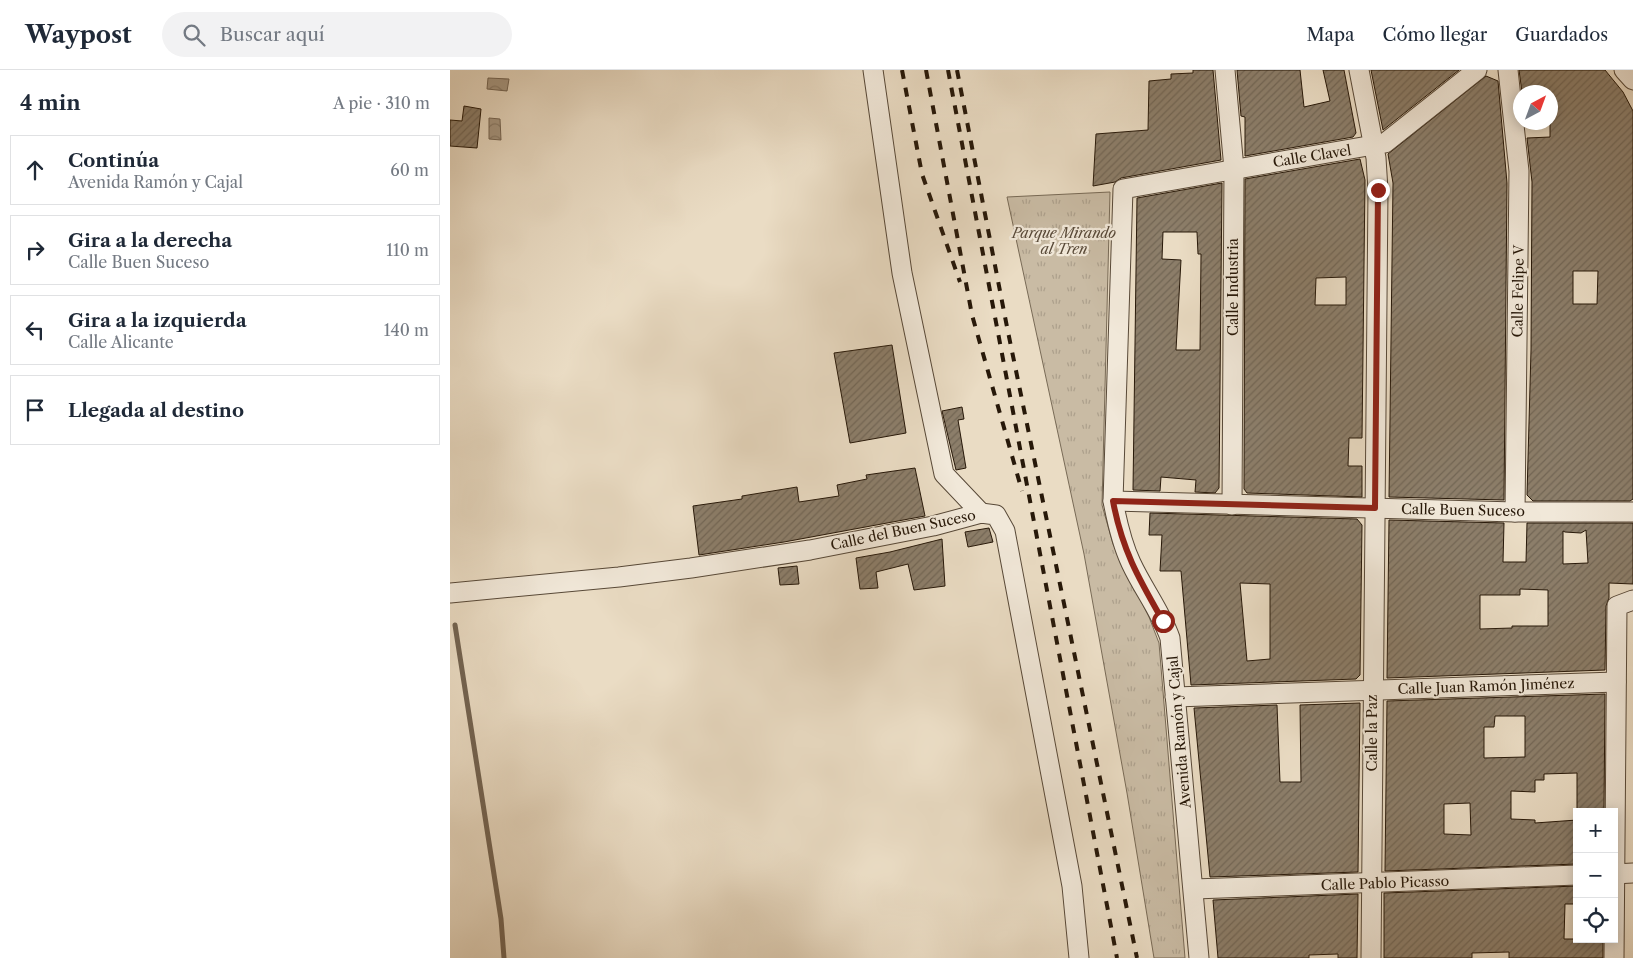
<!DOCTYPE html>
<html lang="es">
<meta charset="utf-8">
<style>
:root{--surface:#fff;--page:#f2f2f3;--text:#1f2937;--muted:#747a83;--line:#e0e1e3}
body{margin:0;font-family:"Libre Caslon Text",serif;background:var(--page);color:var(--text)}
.controls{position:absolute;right:15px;bottom:15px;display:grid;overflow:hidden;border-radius:0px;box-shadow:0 2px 12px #0003}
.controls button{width:45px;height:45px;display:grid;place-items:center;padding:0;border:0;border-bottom:1px solid var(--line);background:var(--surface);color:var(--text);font:25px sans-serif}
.compass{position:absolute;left:1063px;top:15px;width:45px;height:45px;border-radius:50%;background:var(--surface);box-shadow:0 2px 12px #0003;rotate:41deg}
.stop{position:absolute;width:15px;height:15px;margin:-11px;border:4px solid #8f2418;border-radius:50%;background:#fff}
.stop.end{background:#8f2418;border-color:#fff;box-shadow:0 1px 5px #0008}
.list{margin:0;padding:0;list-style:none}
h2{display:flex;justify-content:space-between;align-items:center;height:65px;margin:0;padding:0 20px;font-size:21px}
h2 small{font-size:16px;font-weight:400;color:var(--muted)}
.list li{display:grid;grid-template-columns:32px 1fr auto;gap:15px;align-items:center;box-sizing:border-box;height:70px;margin:0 10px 10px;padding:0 10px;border:1px solid var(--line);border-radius:0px}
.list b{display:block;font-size:19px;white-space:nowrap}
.list p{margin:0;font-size:16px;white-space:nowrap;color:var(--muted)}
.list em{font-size:16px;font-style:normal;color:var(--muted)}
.icon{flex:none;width:28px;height:28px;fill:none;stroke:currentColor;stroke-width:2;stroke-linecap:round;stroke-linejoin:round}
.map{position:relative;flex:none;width:1183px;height:888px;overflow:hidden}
header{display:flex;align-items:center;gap:30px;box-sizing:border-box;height:70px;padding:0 25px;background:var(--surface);border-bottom:1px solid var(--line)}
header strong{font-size:24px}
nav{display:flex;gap:28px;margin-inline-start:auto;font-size:18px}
.search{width:350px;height:45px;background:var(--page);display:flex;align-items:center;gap:12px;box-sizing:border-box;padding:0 18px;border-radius:28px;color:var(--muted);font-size:19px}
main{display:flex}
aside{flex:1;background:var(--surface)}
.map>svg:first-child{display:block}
</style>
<header>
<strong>Waypost</strong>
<div class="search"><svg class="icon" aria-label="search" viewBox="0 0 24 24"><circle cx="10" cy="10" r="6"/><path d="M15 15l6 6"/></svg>Buscar aquí</div>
<nav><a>Mapa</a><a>Cómo llegar</a><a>Guardados</a></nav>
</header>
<main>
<aside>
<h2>4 min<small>A pie · 310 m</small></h2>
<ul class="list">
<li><svg class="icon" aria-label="ahead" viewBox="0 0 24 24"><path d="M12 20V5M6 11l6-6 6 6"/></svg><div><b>Continúa</b><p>Avenida Ramón y Cajal</p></div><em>60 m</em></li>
<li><svg class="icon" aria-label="right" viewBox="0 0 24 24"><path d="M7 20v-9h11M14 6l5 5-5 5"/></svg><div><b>Gira a la derecha</b><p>Calle Buen Suceso</p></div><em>110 m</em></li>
<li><svg class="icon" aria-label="left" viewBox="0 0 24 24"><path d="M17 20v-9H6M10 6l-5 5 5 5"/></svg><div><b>Gira a la izquierda</b><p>Calle Alicante</p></div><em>140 m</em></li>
<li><svg class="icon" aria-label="arrive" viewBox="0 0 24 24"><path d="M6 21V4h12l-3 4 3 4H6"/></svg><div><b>Llegada al destino</b></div></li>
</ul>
</aside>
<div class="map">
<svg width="1183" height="888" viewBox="0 0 1183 888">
<defs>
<pattern id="park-tufts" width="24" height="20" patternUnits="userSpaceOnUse" patternTransform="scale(1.25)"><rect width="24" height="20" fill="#c9bba4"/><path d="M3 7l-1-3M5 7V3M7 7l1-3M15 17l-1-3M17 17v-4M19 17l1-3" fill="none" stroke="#ada08c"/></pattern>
<pattern id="water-waves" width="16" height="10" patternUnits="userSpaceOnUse" patternTransform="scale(1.25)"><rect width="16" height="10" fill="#a89984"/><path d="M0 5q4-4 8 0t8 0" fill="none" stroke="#897c6a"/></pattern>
<pattern id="building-hatch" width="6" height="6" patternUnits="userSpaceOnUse" patternTransform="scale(1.25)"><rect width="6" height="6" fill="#8c7e6a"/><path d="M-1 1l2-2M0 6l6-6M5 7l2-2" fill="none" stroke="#726655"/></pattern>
</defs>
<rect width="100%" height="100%" fill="#eadcc4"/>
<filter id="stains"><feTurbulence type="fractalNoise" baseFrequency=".004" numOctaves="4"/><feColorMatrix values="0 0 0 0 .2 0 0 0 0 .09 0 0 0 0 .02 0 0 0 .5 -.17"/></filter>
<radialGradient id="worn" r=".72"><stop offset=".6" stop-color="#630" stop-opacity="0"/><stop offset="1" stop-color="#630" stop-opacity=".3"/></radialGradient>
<!-- park -->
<polygon fill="url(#park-tufts)" stroke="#786a56" points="660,122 652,435 663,474 699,547 709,573 735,888 704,888 677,723 634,484 557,127"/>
<!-- water -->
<g fill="url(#water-waves)" stroke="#746553">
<polygon points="38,8 59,9 57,21 37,19"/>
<polygon points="39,48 50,49 51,70 39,69"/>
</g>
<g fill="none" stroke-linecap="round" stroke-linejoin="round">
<!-- stream -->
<polyline stroke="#746553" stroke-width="5" points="5,555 51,849 54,888"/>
</g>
<!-- building -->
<g fill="url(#building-hatch)" stroke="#271809" fill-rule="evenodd">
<polygon points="743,0 763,0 771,90 671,108 665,112 643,116 646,64 698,60 699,11 721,9 721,4 743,3"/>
<polygon points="787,0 850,0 854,37 880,31 873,0 894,0 906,63 903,67 795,86 795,47 791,46"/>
<polygon points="921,0 1009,0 933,60"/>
<path d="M1069 0H1155L1173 22 1183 41V429L1180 431H1083L1077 425 1081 280 1082 112 1077 68 1100 67V22H1072ZM1123 201H1148L1147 234H1123Z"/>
<polygon points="1036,6 1048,11 1057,113 1054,430 939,427 943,113 938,84"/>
<polygon points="14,36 31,39 27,78 0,76 0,50 12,51"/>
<path d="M910 89 915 110 912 368H899L898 396H912V427L797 423 794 419 795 109ZM896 207V235H865L866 208Z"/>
<path d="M772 113 769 418 765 423 745 422 746 410 711 407 710 421 683 420 687 128ZM713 162H747L748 184H751L750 280H726L731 190 712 189Z"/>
<polygon points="442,275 456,363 400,373 384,283"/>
<polygon points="512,337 514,349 508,350 516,398 506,400 492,341"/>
<polygon points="465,398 475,446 334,472 249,485 243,436 292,429 292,426 347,417 349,432 389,426 387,415 417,409 416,405"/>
<path d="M700 443 907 449 912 455 910 605 906 609 741 615 731 501H710L712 465H699ZM790 513 820 514V589L797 591Z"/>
<path d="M939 450 1054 453 1053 492H1076L1077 453H1183V514L1159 513V528L1156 536 1155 600 937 608ZM1136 460 1138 493 1113 494V461L1115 462 1131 463ZM1070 519 1098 520V556H1062V558L1030 559V525H1070Z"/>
<polygon points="539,458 543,472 518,477 515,462"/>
<polygon points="492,469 495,516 464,520 458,494 426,502 428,518 410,519 406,488 440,482"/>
<polygon points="347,496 349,514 330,515 328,498"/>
<path d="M1155 624 1154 742H1127V703L1094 704V710H1085V722L1061 721V749L1085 750V753L1127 750V794L935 801 937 631ZM1045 646H1075V687L1034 688V657H1044ZM1020 733 1021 765 994 764V734Z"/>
<polygon points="910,633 908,802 760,807 744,638 827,635 830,712 851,712 850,635"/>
<polygon points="1127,816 1127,834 1115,834 1114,869 1153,869 1153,888 1059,888 1059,882 1022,883 1022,888 934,888 934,823"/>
<polygon points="908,824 907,888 888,888 888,884 859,885 859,888 768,888 763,830"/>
</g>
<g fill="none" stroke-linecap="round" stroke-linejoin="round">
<defs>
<g id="street">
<polyline points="423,0 452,203 494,404 531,443"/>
<polyline points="775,0 784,99 782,435"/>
<polyline points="909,0 926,88 928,120 921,888"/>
<polyline points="1058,0 1069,101 1065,442"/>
<polyline points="1174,0 1183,10"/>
<polyline points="663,431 1065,442 1183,442"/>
<polyline points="0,523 169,507 241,498 360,480 483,456 531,443 546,445 555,461 622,816 629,888"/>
<polyline points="725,627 1166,612"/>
<polyline points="1164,804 1183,803"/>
<polyline points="744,819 1127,805"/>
<path d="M749 888 720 568C711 542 693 519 681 493 672 474 667 452 663 431L673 119 935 73 1027 0"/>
<polyline points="1164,888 1167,536 1183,530"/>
</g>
</defs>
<!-- street casing -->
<use href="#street" stroke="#584938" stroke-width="21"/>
<!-- street -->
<use href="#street" stroke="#f1e8d9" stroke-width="19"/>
<!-- rail -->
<g stroke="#271809" stroke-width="4" stroke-dasharray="9 9" stroke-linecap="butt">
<polyline points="452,0 472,104 510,212"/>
<polyline points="476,0 522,245 572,421"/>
<polyline points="498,0 667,888"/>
<polyline points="507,0 557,257 687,888"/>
</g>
</g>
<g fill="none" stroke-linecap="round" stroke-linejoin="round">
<!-- route -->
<path stroke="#8f2418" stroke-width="6" d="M713 551C689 509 672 480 663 431L925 438 928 120"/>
</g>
<g text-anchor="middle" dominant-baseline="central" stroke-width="4.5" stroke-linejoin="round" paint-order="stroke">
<!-- street labels -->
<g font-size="14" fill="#271809" stroke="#f1e8d9">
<text transform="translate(862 86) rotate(-9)">Calle Clavel</text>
<text transform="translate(783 217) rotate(-90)">Calle Industria</text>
<text transform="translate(1068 221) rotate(-89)">Calle Felipe V</text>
<text transform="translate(1013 440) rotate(1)">Calle Buen Suceso</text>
<text transform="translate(453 460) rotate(-12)">Calle del Buen Suceso</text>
<text transform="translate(1036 616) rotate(-2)">Calle Juan Ramón Jiménez</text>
<text transform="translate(729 662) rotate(-95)">Avenida Ramón y Cajal</text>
<text transform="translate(922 663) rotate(-90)">Calle la Paz</text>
<text transform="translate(935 813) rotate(-2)">Calle Pablo Picasso</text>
</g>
<!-- park labels -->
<g font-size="14" font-style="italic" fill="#584938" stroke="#f1e8d9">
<text x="614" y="163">Parque Mirando<tspan x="614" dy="16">al Tren</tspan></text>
</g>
</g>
<rect width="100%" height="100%" filter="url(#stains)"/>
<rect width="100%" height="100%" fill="url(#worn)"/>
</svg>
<div class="controls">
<button>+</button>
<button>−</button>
<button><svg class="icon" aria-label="locate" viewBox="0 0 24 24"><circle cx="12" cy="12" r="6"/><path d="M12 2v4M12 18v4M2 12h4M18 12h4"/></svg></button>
</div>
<svg class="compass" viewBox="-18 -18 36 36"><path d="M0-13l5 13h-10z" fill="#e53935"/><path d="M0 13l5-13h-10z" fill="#747a83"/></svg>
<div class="stop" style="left:713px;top:551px"></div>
<div class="stop end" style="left:928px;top:120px"></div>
</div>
</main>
